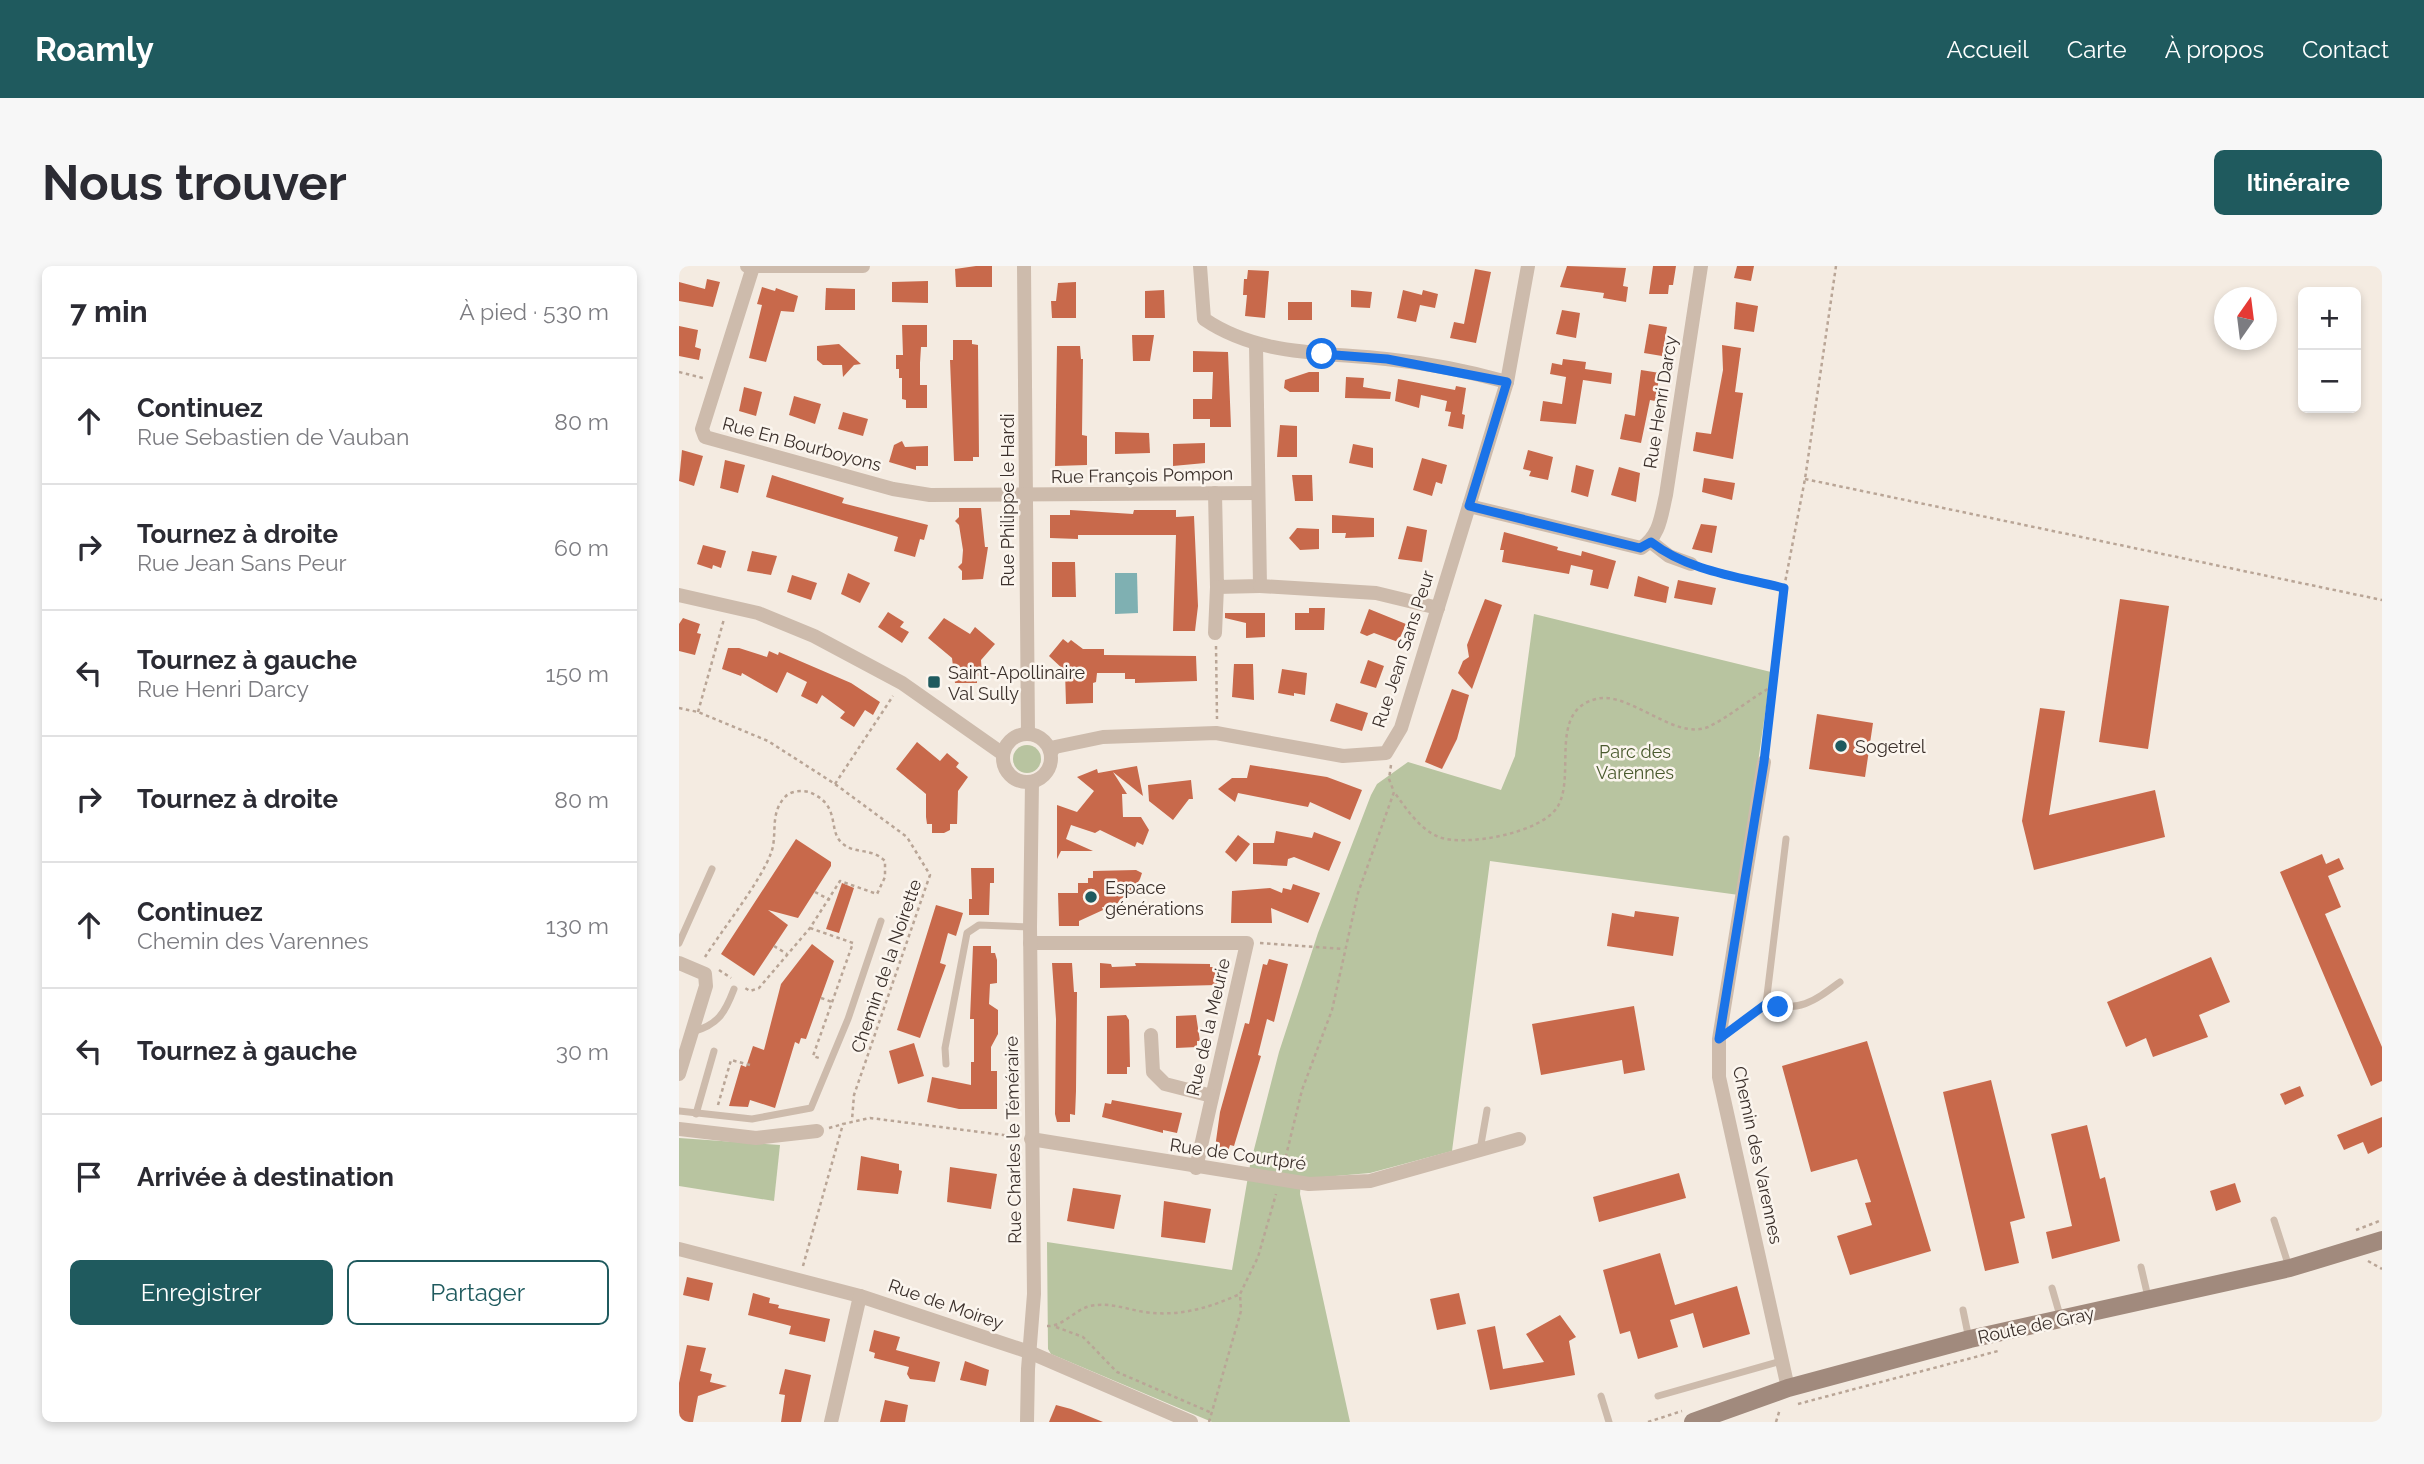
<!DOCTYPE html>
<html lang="fr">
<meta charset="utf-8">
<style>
:root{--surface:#fff;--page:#f7f7f7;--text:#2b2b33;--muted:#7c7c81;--line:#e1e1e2;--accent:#1f5a5e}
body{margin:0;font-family:Raleway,sans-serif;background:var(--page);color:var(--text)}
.controls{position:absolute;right:21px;top:21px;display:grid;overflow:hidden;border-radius:10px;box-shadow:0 4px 10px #0003}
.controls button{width:63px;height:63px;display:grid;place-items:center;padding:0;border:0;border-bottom:2px solid var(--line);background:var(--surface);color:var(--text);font:35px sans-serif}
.compass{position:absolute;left:1535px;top:21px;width:63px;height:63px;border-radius:50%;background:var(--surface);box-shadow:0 4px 10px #0003;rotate:14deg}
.stop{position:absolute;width:21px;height:21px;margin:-16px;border:5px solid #1a73e8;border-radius:50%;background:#fff}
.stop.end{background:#1a73e8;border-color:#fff;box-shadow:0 2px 7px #0008}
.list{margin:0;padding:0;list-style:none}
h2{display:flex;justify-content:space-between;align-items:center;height:91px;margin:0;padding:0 28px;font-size:30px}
h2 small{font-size:23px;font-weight:400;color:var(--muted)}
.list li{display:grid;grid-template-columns:46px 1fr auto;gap:21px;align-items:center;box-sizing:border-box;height:126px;padding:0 28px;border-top:2px solid var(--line)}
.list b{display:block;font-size:26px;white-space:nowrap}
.list p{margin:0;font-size:23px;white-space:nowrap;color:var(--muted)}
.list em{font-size:23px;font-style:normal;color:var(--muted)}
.actions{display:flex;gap:14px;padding:21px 28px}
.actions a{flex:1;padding:16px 0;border:2px solid var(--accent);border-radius:10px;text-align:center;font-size:24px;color:var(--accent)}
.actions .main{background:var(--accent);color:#fff}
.icon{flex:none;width:38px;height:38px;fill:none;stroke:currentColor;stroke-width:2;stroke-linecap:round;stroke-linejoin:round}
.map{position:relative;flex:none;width:1703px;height:1156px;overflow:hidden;border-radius:10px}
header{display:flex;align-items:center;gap:42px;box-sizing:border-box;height:98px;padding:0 35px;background:var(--accent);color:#fff}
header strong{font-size:33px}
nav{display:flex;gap:38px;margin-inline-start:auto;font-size:24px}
.intro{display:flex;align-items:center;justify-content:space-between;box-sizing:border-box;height:168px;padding:0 42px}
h1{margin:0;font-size:49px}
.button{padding:18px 32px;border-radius:10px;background:var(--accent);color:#fff;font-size:24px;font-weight:700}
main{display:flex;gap:42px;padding:0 42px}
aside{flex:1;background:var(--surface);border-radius:10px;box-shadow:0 4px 10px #0003}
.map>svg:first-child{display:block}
</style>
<header>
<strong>Roamly</strong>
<nav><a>Accueil</a><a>Carte</a><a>À propos</a><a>Contact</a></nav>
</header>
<div class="intro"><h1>Nous trouver</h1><a class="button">Itinéraire</a></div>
<main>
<aside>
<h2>7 min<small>À pied · 530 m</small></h2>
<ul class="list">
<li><svg class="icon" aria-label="ahead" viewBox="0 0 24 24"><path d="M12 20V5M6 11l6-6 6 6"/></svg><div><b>Continuez</b><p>Rue Sebastien de Vauban</p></div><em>80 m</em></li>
<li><svg class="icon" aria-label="right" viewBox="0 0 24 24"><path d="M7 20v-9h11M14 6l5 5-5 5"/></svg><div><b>Tournez à droite</b><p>Rue Jean Sans Peur</p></div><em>60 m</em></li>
<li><svg class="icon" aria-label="left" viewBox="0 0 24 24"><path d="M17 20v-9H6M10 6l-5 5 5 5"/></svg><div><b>Tournez à gauche</b><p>Rue Henri Darcy</p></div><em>150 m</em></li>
<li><svg class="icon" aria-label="right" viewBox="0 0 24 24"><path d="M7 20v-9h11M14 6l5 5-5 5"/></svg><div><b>Tournez à droite</b></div><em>80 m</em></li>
<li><svg class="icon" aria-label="ahead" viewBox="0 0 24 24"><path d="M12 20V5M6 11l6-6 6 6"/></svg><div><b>Continuez</b><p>Chemin des Varennes</p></div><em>130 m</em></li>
<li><svg class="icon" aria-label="left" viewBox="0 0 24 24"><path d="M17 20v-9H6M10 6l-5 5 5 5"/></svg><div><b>Tournez à gauche</b></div><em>30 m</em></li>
<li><svg class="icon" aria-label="arrive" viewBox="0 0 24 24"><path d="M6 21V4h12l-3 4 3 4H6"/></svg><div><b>Arrivée à destination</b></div></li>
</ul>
<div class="actions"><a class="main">Enregistrer</a><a>Partager</a></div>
</aside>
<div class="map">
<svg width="1703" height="1156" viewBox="0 0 1703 1156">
<rect width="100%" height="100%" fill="#f4ebe1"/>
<!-- green -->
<g fill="#b8c4a0">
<polygon points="855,348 1092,406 1060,629 811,595 773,885 691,907 622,913 621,928 671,1156 533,1156 372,1088 369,1083 368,976 553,1004 571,899 600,786 639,667 692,529 698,518 729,496 822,524 836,490"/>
<circle cx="348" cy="493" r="14"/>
<polygon points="0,872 101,879 95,935 0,920"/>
</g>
<!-- water -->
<polygon fill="#7fb0b2" points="436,307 458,307 459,347 436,348"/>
<!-- building -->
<g fill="#c8694b">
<polygon points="297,0 313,0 313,21 277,21 276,3"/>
<polygon points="888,0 947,2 944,20 949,21 947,36 924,32 925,27 881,21"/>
<polygon points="974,0 997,0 994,19 990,19 989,28 970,28"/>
<polygon points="1058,0 1075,0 1072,15 1055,12"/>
<polygon points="796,3 812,6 797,77 771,72 775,56 785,58"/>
<polygon points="569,4 590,5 586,52 566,50 568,29 564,29 565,13 568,13"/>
<polygon points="28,13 41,16 34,41 0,35 0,16 26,23"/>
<polygon points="249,15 249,37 213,36 213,16"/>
<polygon points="397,16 397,52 373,52 372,35 377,35 379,17"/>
<polygon points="83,21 96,25 97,22 119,30 115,46 102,45 87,96 70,92 83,39 78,38"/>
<polygon points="147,22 176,23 176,44 146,44"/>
<polygon points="485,24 486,52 466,52 466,25"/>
<polygon points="672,24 693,26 691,42 672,41"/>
<polygon points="724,24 743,29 742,32 744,24 759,28 756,42 741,39 737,56 718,52"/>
<rect x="609" y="36" width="24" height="18"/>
<polygon points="1057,36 1079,40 1075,66 1055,63"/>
<polygon points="883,44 901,47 897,72 877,68"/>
<polygon points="970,58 988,61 983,90 965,87"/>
<polygon points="223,59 248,59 248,81 242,81 241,97 241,119 248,119 248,142 227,142 227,134 223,133 223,112 220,112 220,103 217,103 217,89 224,89"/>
<polygon points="0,60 19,64 16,81 22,83 20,94 0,90"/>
<polygon points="453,69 475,69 471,95 454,95"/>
<polygon points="274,74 293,74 293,78 299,79 300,191 294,191 294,195 275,195 271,94 274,94"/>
<polygon points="160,78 182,98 175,99 164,111 163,99 144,99 138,94 138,80"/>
<polygon points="1043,79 1062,82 1056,126 1064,127 1054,193 1014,185 1017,166 1032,168 1044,104"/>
<polygon points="378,80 401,80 402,93 404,93 403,169 408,170 408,199 376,200"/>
<polygon points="514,85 549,86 552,161 531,161 531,153 514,153 514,133 533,133 534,106 514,106"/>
<polygon points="884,93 907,96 906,103 933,107 932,118 904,114 897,158 861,155 864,135 883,138 887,111 871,108 873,97 883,99"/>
<polygon points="962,104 981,107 976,135 971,134 962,177 941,173 946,148 956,150"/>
<polygon points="630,106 640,106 640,126 611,126 605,122 606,114"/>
<polygon points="667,111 685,112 684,121 712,126 711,133 666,132"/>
<polygon points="719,113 776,124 777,120 787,122 783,148 786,149 784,163 769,160 772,146 766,145 768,135 742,129 740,142 716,135"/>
<polygon points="65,121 83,126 77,150 60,145"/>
<polygon points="115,130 142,138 136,158 110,149"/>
<polygon points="164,146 189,153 184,170 159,163"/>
<polygon points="601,159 618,160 618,191 598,191"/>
<polygon points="436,166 470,167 471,187 436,188"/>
<polygon points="223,175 226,181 249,180 249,200 237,200 237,204 210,196 215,179"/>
<polygon points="526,177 526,197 494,200 494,178"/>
<polygon points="674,178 694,182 694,202 670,197"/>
<polygon points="3,184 24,190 15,220 0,215"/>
<polygon points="849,184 874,191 869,214 850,210 852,205 844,203"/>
<polygon points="743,192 768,199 763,218 757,216 753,230 734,224"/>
<polygon points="46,194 66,199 59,227 41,222"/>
<polygon points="897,199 915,204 909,231 892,226"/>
<polygon points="940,201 961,207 957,236 932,229"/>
<polygon points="93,209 165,232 163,237 249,259 245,274 241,273 236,291 215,285 219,271 87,231"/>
<polygon points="613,209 633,209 634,235 616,235"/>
<polygon points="1025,212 1056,217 1053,234 1023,226"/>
<polygon points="280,242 302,242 306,281 309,281 304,313 283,314 283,305 279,301 283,297 284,284 280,259 276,255 280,251"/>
<polygon points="391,244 454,248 455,244 497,244 497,251 515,250 519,340 516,365 494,365 497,269 399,269 399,273 371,272 371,249 391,249"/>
<polygon points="653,249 695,252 695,271 666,272 667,267 653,267"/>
<polygon points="1022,258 1038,260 1033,287 1013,283"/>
<polygon points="728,260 748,264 743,296 719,293"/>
<polygon points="618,262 640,263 640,283 621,284 610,272"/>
<polygon points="825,266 879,281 878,284 902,290 903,285 937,295 929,323 911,319 914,304 892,299 890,308 823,296 825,284 821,284"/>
<polygon points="24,279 47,285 42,302 34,299 33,303 18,298"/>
<polygon points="73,285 98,290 92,309 68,305"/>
<polygon points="373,296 396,296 397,331 373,331"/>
<polygon points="169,307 191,317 181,337 162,328"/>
<polygon points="113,309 138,317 132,334 108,326"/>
<polygon points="959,310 990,321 987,337 955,330"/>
<polygon points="999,314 1037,322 1033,339 995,332"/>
<polygon points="806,333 823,339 793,423 779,407 784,395 790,391 788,379"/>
<polygon points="1441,333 1490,340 1469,483 1420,476"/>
<polygon points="630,342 646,342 645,364 616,364 616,347 630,347"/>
<polygon points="690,343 727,358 719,376 695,367 688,370 681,367"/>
<polygon points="209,346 225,356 221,361 230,366 223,377 199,361"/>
<polygon points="546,347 586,347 586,371 567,372 567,357 546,352"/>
<polygon points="4,352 21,358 18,367 22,368 16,389 0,385 0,358"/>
<polygon points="265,352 291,368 296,361 316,378 302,394 303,410 298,410 298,417 276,417 273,392 249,372"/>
<polygon points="384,373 389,377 392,374 404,383 425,383 425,389 517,390 518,415 456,417 456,413 446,413 446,407 418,407 417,416 414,417 414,437 387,438 386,405 370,390"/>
<polygon points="49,382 60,382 88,391 90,385 99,389 100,386 172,417 201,436 194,449 186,444 175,461 161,452 166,446 143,429 138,438 122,430 128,416 108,406 98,427 63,407 62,410 43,403"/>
<polygon points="689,394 705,400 697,422 681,417"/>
<polygon points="555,398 574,398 575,434 553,431"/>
<polygon points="603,403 628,407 626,429 615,427 615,430 599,427"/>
<polygon points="773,423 790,429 778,473 763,503 746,496"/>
<polygon points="657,437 689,447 683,465 651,455"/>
<polygon points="1361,442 1386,445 1370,549 1476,524 1486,571 1355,604 1343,555"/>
<polygon points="1138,448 1194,457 1186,511 1130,503"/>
<polygon points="238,476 261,495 268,487 280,497 277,501 289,511 279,525 278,558 271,558 271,564 265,567 253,567 253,558 248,558 247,551 247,528 217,503"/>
<polygon points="571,499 648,511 683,524 671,554 631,536 629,541 559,527 556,536 539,523 553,512 568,512"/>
<polygon points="458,500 464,530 434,506 448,528 443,528 444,551 462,551 470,564 464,579 458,576 456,581 421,564 416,567 392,559 387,573 414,585 382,585 378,593 378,539 398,546 415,525 398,511 418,503 419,507"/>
<polygon points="512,514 514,533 510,533 494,554 470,535 469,519"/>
<polygon points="597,565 633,572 635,566 662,576 650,605 615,591 609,593 608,600 574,598 574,577 595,577"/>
<polygon points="559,569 571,578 557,596 546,586"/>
<polygon points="117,573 152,596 152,600 119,652 89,644 109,659 75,710 42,688"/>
<polygon points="1643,588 1647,598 1660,592 1665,603 1649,610 1662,641 1646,648 1703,781 1703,815 1692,820 1601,606"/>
<polygon points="292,602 315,602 315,617 311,617 310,649 290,649 290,633 293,633"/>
<polygon points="457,604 463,607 461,613 451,629 448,627 435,641 423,641 424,644 400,655 400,660 380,660 379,627 399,627 399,617 409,617 409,612 414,612 414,605"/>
<polygon points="163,617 175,622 160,667 147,663"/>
<polygon points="614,618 641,627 629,657 592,642 593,657 552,657 553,625 591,622 603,627 604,622 612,624"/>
<polygon points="257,639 284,647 277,670 269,667 261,697 267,699 241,772 218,764"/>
<polygon points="956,645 1000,651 994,690 928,680 933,647 955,651"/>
<polygon points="133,678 155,695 127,773 122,772 120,778 116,776 96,842 71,834 69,841 50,840 62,799 67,801 74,780 85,784 102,718"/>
<polygon points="294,680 312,680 312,687 316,687 318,694 318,717 311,718 310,738 319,744 319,768 312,781 312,805 318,805 318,843 280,843 248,836 253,811 292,819 292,796 295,796 295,753 291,753"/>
<polygon points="1532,691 1551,736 1520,749 1529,771 1474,791 1467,772 1447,781 1428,736"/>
<polygon points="590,693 609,698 595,756 588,753 579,789 582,790 555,880 551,879 549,885 536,882 541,846 566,757 570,758 584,698 588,699"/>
<polygon points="373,697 393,697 395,726 398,726 397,825 396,849 391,848 391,856 378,856 376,848 377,753"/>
<polygon points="421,697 432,698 433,701 457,700 456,697 531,698 531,701 538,701 538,719 421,722"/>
<polygon points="955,740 966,804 945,808 943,794 862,809 853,758"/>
<polygon points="447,749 450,754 451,801 448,801 448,808 428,808 428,750"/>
<polygon points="517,749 521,775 518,775 518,781 497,782 497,750"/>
<polygon points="1188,775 1252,985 1171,1009 1158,970 1193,959 1186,937 1192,936 1178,893 1132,906 1103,800"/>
<polygon points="235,777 245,810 219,818 210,785"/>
<polygon points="1312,814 1346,952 1331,956 1340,997 1306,1005 1264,826"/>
<polygon points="1621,820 1625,830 1606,839 1601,828"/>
<polygon points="433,834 503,847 498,867 484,864 484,867 423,851 426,837 432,838"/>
<polygon points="1703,851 1703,881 1689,888 1684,876 1665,884 1658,869"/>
<polygon points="1408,859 1421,913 1426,911 1441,975 1373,993 1367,966 1393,960 1372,868"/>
<polygon points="182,890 220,898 220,904 223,905 219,928 178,924"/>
<polygon points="271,901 318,908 312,943 268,936"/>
<polygon points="1000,907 1007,932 920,956 914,931"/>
<polygon points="1556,917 1562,936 1537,945 1531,925"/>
<polygon points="394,922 442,929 435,963 388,955"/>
<polygon points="485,935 532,943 526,977 482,971"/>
<polygon points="981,987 996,1039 1058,1020 1071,1068 1024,1082 1014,1047 991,1054 999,1081 959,1093 951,1065 941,1068 924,1004"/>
<polygon points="8,1011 34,1017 30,1035 4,1029"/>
<polygon points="74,1027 91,1032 90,1037 100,1039 99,1042 151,1053 146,1076 110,1068 112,1060 69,1049"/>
<polygon points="780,1027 787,1058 758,1064 751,1033"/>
<polygon points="881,1049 897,1071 890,1075 896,1109 811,1124 798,1064 816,1060 824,1103 865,1096 847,1068"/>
<polygon points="195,1064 221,1071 217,1084 261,1096 256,1116 231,1113 228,1108 230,1101 195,1092 196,1087 190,1085"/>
<polygon points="8,1079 27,1082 21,1105 33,1108 31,1116 48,1120 19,1130 14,1156 0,1156 0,1117"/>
<polygon points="286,1095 310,1104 307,1120 281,1114"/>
<polygon points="106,1103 132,1109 122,1156 102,1156 106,1129 100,1128"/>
<polygon points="206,1134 229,1139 226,1156 201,1156"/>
<polygon points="377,1139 392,1143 424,1156 370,1156"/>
</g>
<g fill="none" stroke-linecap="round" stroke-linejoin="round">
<!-- path -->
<g stroke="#b9a596" stroke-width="2.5" stroke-dasharray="3.5 3.5" stroke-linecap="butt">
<polyline points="0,106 24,112"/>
<polyline points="1126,213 1703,334"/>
<polyline points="1024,301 1105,322"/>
<polyline points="537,380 538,453"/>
<polyline points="0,442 19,446 89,475 156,518 228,571 251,609 175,829 173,854"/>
<polyline points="19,446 45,353"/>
<polyline points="1086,481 1105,322 1126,213 1157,0"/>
<polyline points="712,499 710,513 715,526"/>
<polyline points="156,518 214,430"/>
<polyline points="136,626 151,634"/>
<polyline points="131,662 174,677 134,790 143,793"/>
<polyline points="581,677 665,683"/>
<polyline points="95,680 108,688"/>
<path d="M26 691C43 664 82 615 92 587 99 569 90 548 106 531 111 525 123 524 130 526 163 539 148 564 163 577 176 589 192 581 206 595V611L198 628 161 615 131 662 80 722 71 725 66 722"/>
<polyline points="40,704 52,712"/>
<polyline points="142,732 153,736"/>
<polyline points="39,839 52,794 71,799"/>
<polyline points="150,862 164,858"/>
<path d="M605 898 623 824 653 744 679 627 715 526C727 542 740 563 760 571 786 581 864 567 879 540 897 508 869 445 917 433 950 424 995 475 1029 461 1050 451 1071 433 1092 421"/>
<polyline points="1677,964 1703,954"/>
<polyline points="1689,995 1703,1003"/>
<polyline points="124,1000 164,858 191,852 340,871"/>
<path d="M368 1060C384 1061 395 1044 411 1040 430 1036 447 1043 465 1046 500 1051 530 1042 561 1028"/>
<polyline points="377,1061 404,1071 438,1106 533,1147"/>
<polyline points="1119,1138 1319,1085"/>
<polyline points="530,1156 562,1045 561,1028 579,991 597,928"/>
<polyline points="969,1156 1003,1145"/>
<polyline points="1097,1156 1101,1143"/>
</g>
<!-- lane -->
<g stroke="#cdbbac" stroke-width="7">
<polyline points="0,677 33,603"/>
<polyline points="1087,738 1107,573"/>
<path d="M13 766C39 759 46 747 55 723"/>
<path d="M1041 773 1087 738C1121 746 1134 736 1161 716"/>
<polyline points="267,798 266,782 288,667 300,659 351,661"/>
<polyline points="0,845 73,853 132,842 169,753 202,655"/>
<polyline points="17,848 35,785"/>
<polyline points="801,884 808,844"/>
<polyline points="1595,954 1610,1001"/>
<polyline points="1462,1001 1469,1031"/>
<polyline points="1373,1022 1382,1053"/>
<polyline points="1284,1044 1290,1073"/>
<polyline points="922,1130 930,1156"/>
<polyline points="979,1130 1102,1095"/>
</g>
<!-- street -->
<g stroke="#cdbbac" stroke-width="14">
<polyline points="68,0 184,0"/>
<polyline points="345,0 349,467"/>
<path d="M521 0 525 53C579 90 644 86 707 93 747 97 789 105 828 116"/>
<polyline points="74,1 23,163 26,171 214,223 251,229 579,227"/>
<polyline points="536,227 538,321 581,320 577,79"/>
<path d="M790 240 962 282C981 270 982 250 987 229L1022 0"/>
<polyline points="972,276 990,290 1012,298"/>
<polyline points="581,320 697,327 759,342"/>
<polyline points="0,329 79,347 135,370 223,417 324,488"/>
<polyline points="536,367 538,321"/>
<circle cx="348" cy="492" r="24"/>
<polyline points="372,486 376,481 424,471 537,467 664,490 707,487 722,462 828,116 849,0"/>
<polyline points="1085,496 1040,773 1040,811 1109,1122"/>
<polyline points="351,677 568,677 517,902"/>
<polyline points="0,697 26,708 27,720 0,808"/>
<polyline points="472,769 474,806 486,818 533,830"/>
<polyline points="0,863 77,872 138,865"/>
<polyline points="352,873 630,918 691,915 840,873"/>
<polyline points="0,983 181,1030 350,1086 512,1156"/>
<polyline points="152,1156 181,1030"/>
<polyline points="348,1156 349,1103 355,1028 351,661 353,516"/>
</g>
<!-- secondary -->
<polyline stroke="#a18a7d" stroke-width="18" points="1014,1156 1109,1122 1291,1073 1611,1002 1703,974"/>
</g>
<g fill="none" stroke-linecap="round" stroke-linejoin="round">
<!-- route -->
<path stroke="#1a73e8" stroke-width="9" d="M643 88 708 93 828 116 790 240 961 282 972 276C1009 305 1061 311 1105 322L1085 496 1040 773 1087 738 1099 741"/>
</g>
<!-- markers -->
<g fill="#1f5a5e" stroke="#fbf5ee" stroke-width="2.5">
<rect x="248" y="409" width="14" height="14" rx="3.5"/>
<circle cx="1162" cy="480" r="7"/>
<circle cx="412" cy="631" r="7"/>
</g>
<g text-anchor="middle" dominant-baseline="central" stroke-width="5" stroke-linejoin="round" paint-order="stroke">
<!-- street labels -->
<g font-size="18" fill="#3b302b" stroke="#fbf5ee">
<text transform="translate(981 136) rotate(-81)">Rue Henri Darcy</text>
<text transform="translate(123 178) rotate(15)">Rue En Bourboyons</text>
<text transform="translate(463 209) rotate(-1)">Rue François Pompon</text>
<text transform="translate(328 234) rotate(-90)">Rue Philippe le Hardi</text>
<text transform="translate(724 383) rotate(-72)">Rue Jean Sans Peur</text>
<text transform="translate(207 700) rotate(-71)">Chemin de la Noirette</text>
<text transform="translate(529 761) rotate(-77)">Rue de la Meurie</text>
<text transform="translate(334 874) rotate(-91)">Rue Charles le Téméraire</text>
<text transform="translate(559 888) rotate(8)">Rue de Courtpré</text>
<text transform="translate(1079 889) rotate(78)">Chemin des Varennes</text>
<text transform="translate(267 1038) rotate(19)">Rue de Moirey</text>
<text transform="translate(1357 1059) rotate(-12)">Route de Gray</text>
</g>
<!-- poi labels -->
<g font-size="18" fill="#3b302b" stroke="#fbf5ee" text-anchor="start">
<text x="269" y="406">Saint-Apollinaire<tspan x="269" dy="21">Val Sully</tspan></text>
<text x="1176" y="480">Sogetrel</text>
<text x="426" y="621">Espace<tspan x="426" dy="21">générations</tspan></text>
</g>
<!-- park labels -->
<g font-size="18" fill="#4a5a2e" stroke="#fbf5ee">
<text x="956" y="485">Parc des<tspan x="956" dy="21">Varennes</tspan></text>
</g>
</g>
</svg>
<div class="controls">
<button>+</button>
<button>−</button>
</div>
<svg class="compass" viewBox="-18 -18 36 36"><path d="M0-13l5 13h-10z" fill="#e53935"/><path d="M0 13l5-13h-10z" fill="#7c7c81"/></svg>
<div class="stop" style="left:643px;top:88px"></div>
<div class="stop end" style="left:1099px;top:741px"></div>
</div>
</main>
